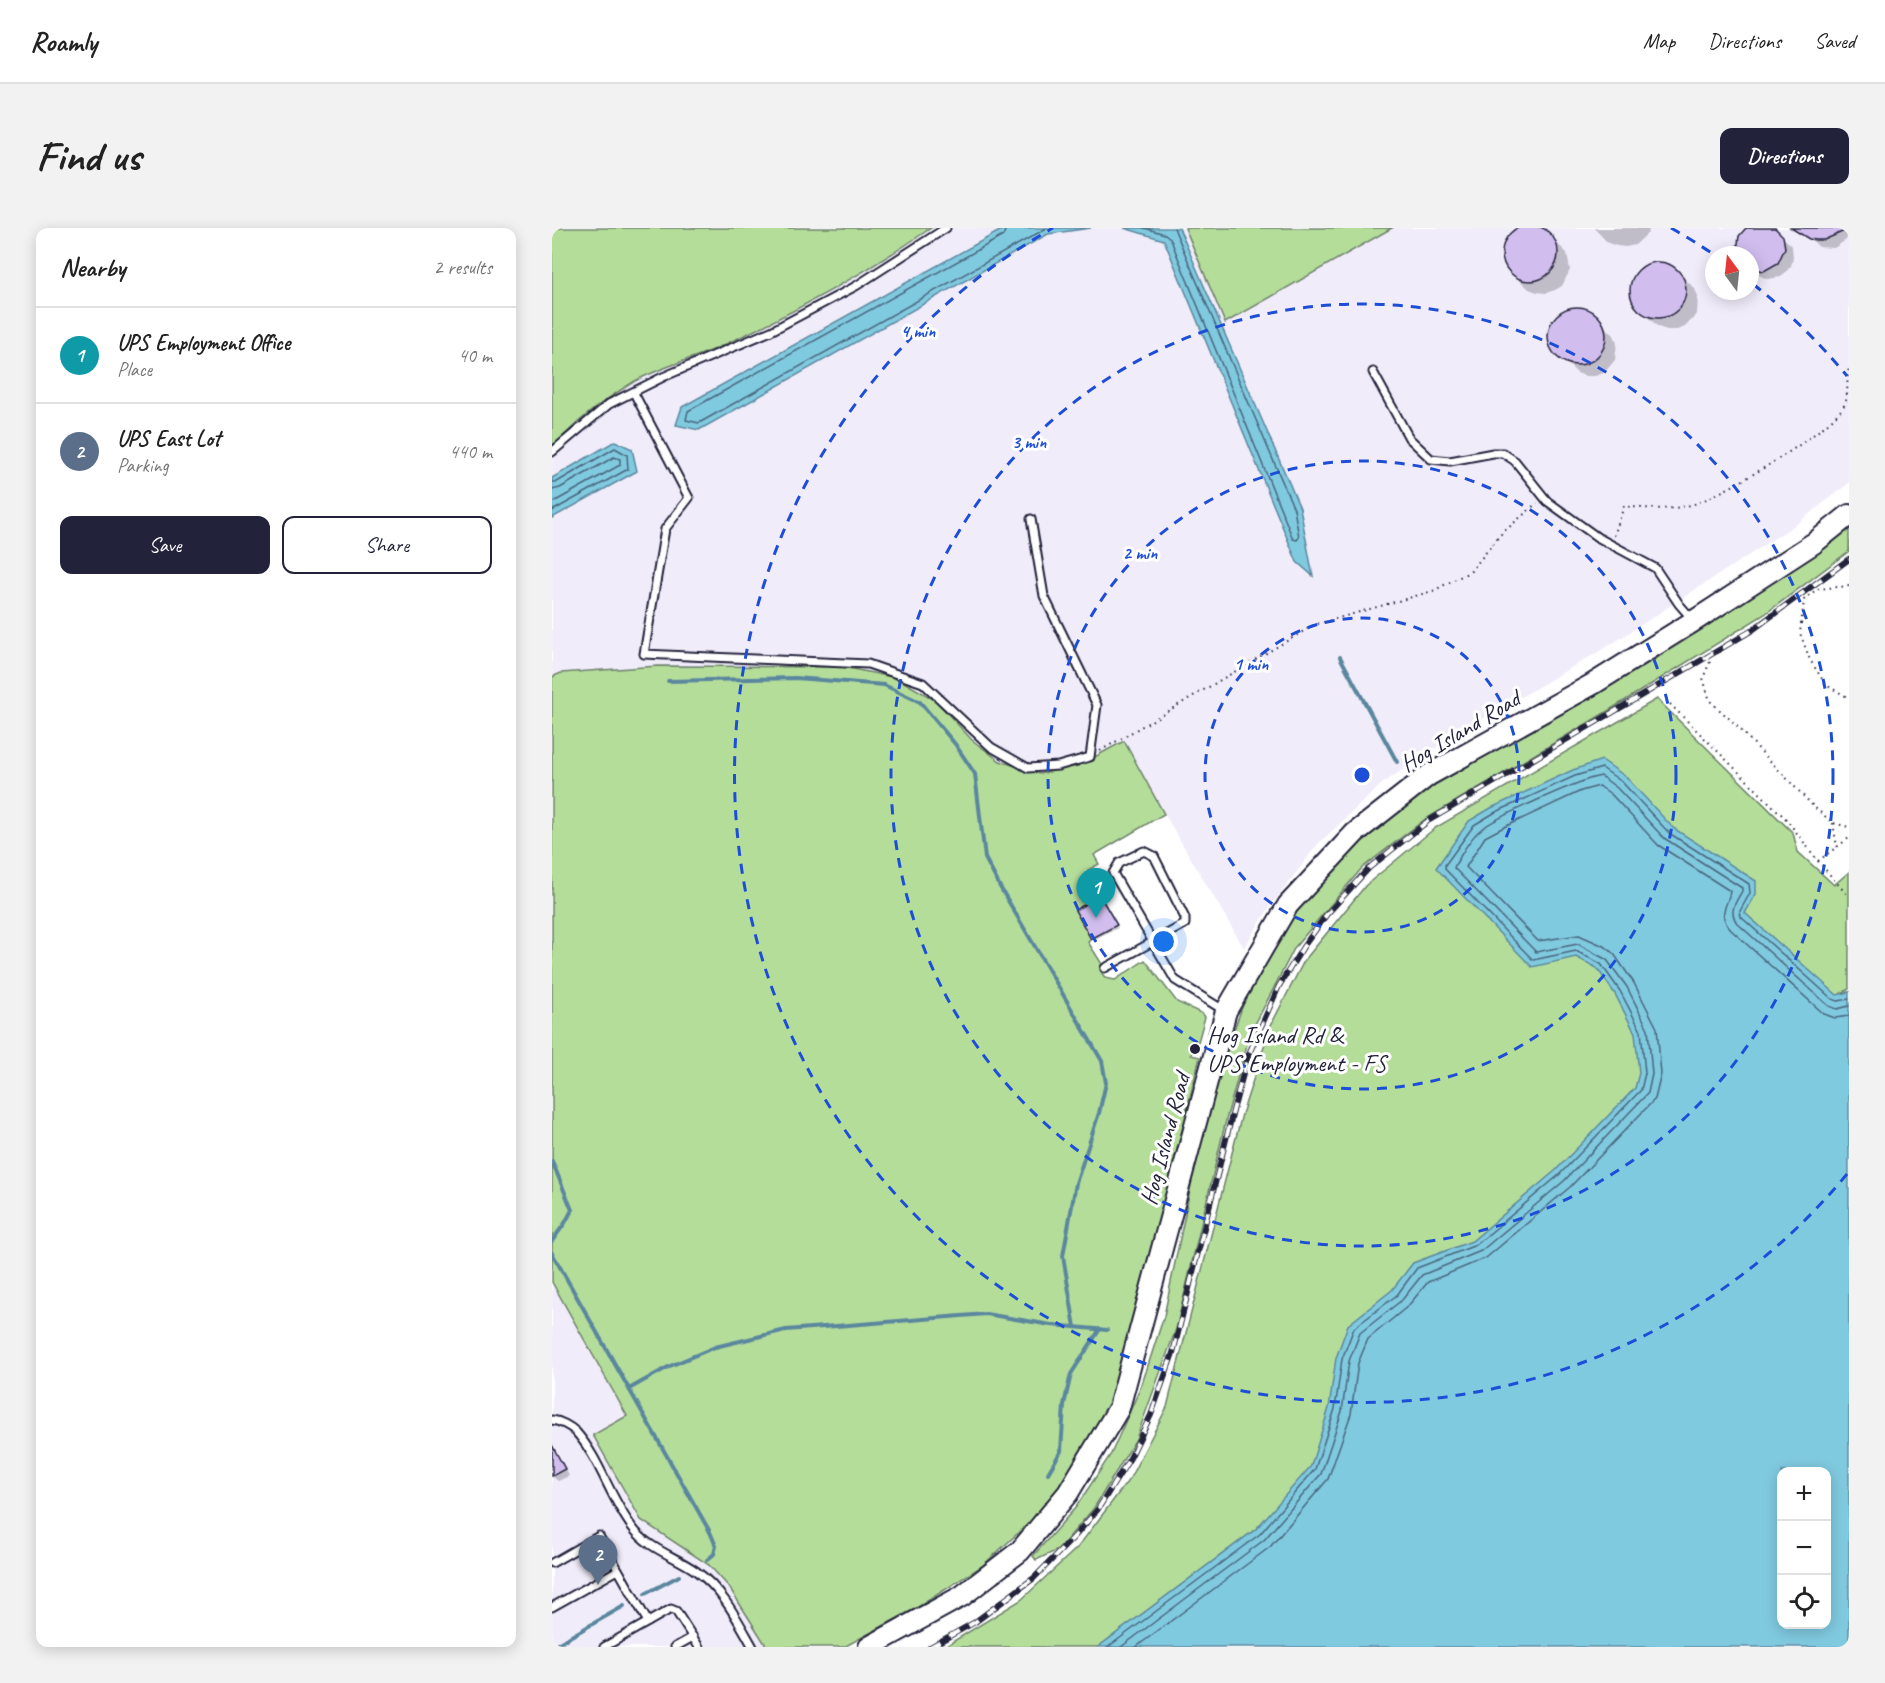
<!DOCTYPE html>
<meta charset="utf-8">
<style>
:root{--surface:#fff;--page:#f2f2f2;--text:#222;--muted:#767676;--line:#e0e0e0;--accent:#22223b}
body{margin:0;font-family:Caveat,sans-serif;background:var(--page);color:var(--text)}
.controls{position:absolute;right:18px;bottom:18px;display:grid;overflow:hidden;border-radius:12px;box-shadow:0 3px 15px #0003}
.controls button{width:54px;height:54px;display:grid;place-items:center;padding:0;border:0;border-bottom:2px solid var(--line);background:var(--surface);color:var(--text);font:30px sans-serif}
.compass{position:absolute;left:1153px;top:18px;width:54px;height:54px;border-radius:50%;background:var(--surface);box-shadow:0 3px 15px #0003;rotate:345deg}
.you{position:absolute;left:612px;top:714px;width:21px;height:21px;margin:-15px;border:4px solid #fff;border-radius:50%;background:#1a73e8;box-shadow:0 0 0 9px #1a73e833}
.badge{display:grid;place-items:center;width:39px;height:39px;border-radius:50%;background:var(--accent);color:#fff;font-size:20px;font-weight:700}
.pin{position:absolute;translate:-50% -50px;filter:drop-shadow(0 2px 3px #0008)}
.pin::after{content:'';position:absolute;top:32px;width:21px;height:18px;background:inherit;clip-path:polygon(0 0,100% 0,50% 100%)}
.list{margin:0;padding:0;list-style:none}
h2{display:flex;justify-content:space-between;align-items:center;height:78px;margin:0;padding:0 24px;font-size:26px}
h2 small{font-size:20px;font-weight:400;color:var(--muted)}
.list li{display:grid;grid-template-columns:39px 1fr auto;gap:18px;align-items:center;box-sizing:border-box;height:96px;padding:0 24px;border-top:2px solid var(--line)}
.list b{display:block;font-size:22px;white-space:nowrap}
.list p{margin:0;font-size:20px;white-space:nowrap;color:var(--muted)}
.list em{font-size:20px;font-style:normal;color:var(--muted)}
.actions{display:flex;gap:12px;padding:18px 24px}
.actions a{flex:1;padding:14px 0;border:2px solid var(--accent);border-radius:12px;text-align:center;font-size:21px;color:var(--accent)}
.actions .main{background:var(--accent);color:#fff}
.icon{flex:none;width:33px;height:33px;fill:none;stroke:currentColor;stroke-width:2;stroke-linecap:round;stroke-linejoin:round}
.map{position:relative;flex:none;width:1297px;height:1419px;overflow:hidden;border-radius:12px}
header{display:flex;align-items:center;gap:36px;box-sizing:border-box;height:84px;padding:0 30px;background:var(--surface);border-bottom:2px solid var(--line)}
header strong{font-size:28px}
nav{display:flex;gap:33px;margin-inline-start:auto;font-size:21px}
.intro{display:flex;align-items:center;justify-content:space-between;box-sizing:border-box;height:144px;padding:0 36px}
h1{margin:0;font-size:42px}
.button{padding:15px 27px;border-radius:12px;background:var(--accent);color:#fff;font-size:21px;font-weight:700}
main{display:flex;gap:36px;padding:0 36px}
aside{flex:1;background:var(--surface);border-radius:12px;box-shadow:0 3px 15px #0003}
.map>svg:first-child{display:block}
</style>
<header>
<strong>Roamly</strong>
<nav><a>Map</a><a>Directions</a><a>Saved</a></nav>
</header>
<div class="intro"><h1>Find us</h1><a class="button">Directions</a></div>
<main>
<aside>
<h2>Nearby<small>2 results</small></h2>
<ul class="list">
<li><span class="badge" style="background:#0f9aa8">1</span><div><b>UPS Employment Office</b><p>Place</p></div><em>40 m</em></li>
<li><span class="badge" style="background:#5c6f8a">2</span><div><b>UPS East Lot</b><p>Parking</p></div><em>440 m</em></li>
</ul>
<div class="actions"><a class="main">Save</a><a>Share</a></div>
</aside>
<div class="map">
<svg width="1297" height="1419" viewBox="0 0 1297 1419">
<rect width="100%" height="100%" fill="#fff"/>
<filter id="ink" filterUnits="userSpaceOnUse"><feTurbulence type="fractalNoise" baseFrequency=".0167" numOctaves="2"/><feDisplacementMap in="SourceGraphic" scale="12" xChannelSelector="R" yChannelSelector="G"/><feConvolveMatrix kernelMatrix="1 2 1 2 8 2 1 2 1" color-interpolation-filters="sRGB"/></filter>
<g filter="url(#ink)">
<!-- built -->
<path fill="#f1ecfa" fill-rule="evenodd" d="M0 0H1297V255L1246 295 1058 417 900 509 831 555 765 617 715 683 692 720 594 555 454 637 267 1419H0ZM1162 27H1198V63H1162Z"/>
<!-- green -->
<g fill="#b5dd9a" stroke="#6c806a" stroke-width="1.5">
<path d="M0 0H379C315 44 247 82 176 115 146 130 113 137 83 153 65 164 47 176 31 190 20 199 11 209 0 218Z"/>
<polygon points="633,0 840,0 673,95"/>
<polygon points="1297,300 1297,323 1213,386 1051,486 872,592 810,640 743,719 698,806 675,888 624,1101 584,1211 542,1280 506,1322 484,1332 481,1328 524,1279 559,1226 590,1156 612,1088 640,952 669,837 699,755 755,668 816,605 881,558 1103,431"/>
<polygon points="106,438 291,439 345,450 383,472 420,512 448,533 487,546 526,538 572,513 612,586 542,627 547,636 536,642 548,668 523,682 539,711 536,714 550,736 548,742 553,750 563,752 593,732 625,774 651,786 653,789 646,814 643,814 639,827 648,829 575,1125 553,1187 525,1235 487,1286 430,1338 366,1379 292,1419 215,1419 177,1359 157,1337 89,1292 41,1207 75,1188 0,1054 0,449 9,445"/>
<polygon points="1105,471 1241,605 1246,624 1282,657 1297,644 1297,761 1288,766 1297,764 704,1301 546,1419 392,1419 469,1372 526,1319 578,1250 615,1179 690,886 719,797 752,733 814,657 883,600"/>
</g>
<!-- water -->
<g fill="#80cae0" stroke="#5a879e" stroke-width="1.5" fill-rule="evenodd">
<polygon points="453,0 539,0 496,6 147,202 124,197 130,179"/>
<polygon points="572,0 627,0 748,280 761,348 745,334 612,12"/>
<polygon points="63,213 80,221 85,243 0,290 0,250"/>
<path d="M1050 532 1074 549 1121 600 1204 653V666L1193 685 1285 767 1297 764V1419H546L704 1301 759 1238 777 1180 784 1130 796 1097 840 1062 861 1035 920 1013 1003 943 1083 860 1087 845 1083 805 1063 766 1045 740 1024 729 980 739 884 640 917 593 939 580 1021 542ZM1230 1244H1274V1396H1230Z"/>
</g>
<!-- shadow -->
<g fill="#0003">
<polygon points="970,0 989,0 1015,25 1018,42 1010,58 1003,62 994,65 985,64 977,61 956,41 952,33 953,15 964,1"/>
<polygon points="1042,0 1097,0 1096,5 1083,17 1074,19 1065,18 1056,15"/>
<polygon points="1198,0 1221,0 1240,18 1241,30 1239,38 1229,49 1215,51 1202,45 1198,40 1198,27 1188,27"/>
<polygon points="1247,0 1297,0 1297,5 1294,12 1282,20 1267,19"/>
<polygon points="1108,35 1116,37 1130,48 1143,61 1146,69 1145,86 1133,99 1125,102 1115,102 1106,99 1086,80 1081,72 1079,63 1080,54 1085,46 1091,39"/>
<polygon points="1019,81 1036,83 1062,107 1065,115 1063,132 1052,145 1043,148 1033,148 1025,145 1004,125 999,117 998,108 999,99 1004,91"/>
<polygon points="550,672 566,700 543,712 540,710"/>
<polygon points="5,1229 11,1235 17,1248 6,1253 0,1248 0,1231"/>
</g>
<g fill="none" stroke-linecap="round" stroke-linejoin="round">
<!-- shore -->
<g stroke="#48657d" stroke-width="1.5">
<polyline points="454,0 451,8 136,183 134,192 147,195 495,0"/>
<polyline points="592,0 613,6 618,10 741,311 745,312 747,309 742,281 622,0"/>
<polyline points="0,254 5,254 63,220 75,227 76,241 0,283"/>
<polyline points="0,262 8,260 62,229 68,231 68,237 0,275"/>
<polyline points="556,1419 708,1306 763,1241 783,1181 790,1131 802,1100 845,1067 865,1040 924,1017 1007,947 1089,862 1093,845 1089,803 1068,763 1049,736 1024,723 981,732 893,641 893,637 922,597 942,585 1023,548 1050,540 1070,554 1117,605 1197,656 1198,665 1188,683 1189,689 1280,771 1286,773 1297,771"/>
<path d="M569 1419 712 1312 769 1246 790 1183 797 1133 808 1105 850 1072 870 1047 929 1023 1012 953 1096 865 1100 846 1096 801 1075 759 1055 732 1026 716 984 724 902 640 903 637C910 626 917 611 927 603 941 590 1030 551 1049 548L1065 560 1112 610 1190 660V663C1184 674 1176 683 1185 695L1277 778 1285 781 1297 778"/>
<path d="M584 1419 718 1319 776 1251 799 1186 806 1135 816 1111 856 1078 876 1054 934 1030 1018 959 1103 871 1109 846 1105 800 1082 755 1062 726 1054 719 1027 707 986 713 914 639 933 609 950 600 1029 563 1047 558 1059 566 1106 617 1178 663C1176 679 1164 685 1179 702L1272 786 1283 790 1297 788"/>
</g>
<!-- stream -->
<g stroke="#5a879e" stroke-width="4">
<polyline points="788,429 845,534"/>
<polyline points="116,453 244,450 332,457 368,474 403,516 423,546 433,630 448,659 550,833 554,855 547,885 524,955 511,1028 523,1099"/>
<polyline points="0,933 20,982 13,995 0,1013"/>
<polyline points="0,1025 158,1304 164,1318 162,1326 155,1332"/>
<polyline points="77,1161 118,1138 163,1119 234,1102 434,1086 499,1097 555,1102"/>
<polyline points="496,1245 509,1223 512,1177 519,1146 548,1101"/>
<polyline points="93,1366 127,1348"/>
<polyline points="0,1419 72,1378"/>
</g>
</g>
<!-- building -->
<g fill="#d1beef" stroke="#22223b" stroke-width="1.5">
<circle cx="978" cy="25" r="28"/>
<polygon points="1194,0 1223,0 1231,8 1233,20 1226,35 1212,43 1198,40 1198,27 1186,27 1185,23 1187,8"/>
<polygon points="1239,0 1297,0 1297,1 1272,12 1264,12 1257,11"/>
<circle cx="1106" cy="62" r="28"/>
<circle cx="1025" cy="108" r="29"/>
<polygon points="548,668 565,697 539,711 523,682"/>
<polygon points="0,1217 13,1241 0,1248"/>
</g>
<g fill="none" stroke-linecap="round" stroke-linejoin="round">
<defs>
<g id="lane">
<polyline points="821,144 857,210 879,231 898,233 941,225 951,225 963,233 995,273 1045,309 1103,340 1127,376 1140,391"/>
<polyline points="82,165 137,270 113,301 92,426 316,436 371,455 439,519 476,540 506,538 538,529 545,477 492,368 479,291"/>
<polyline points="0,224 57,176 111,149 219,103 304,58 394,0"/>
<polyline points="553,740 633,696 633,690 602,628 592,623 567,635 561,645 623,752 673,783"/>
<path d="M0 1192C8 1193 18 1198 24 1204 48 1231 58 1270 80 1299 96 1321 123 1328 144 1343 171 1362 185 1391 201 1419"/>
<polyline points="0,1335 47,1308 96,1394"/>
<polyline points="0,1379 66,1342"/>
<polyline points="52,1419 119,1381 124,1383 147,1419"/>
<polyline points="123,1419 141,1409"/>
</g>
<polyline id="secondary" points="317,1419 410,1368 468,1323 516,1265 567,1180 674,783 736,677 803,605 877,547 1041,456 1142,393 1262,315 1297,287"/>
</defs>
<!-- lane casing -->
<use href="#lane" stroke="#22223b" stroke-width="11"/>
<!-- secondary casing -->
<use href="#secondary" stroke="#22223b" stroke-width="24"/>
<!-- path -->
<g stroke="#22223b" stroke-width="2" stroke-dasharray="1.5 4.5" stroke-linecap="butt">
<path d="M1062 308 1072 278C1095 281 1123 283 1145 275 1177 263 1278 204 1293 176 1297 165 1294 151 1297 140"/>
<polyline points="1297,358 1265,361 1252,372 1248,405 1258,432 1274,457 1297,470"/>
<polyline points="1158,434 1151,450 1158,473 1180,493 1262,579 1281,595 1297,599"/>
<polyline points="1118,476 1235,592 1266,633 1297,669"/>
<polyline points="548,523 762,397 881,363 919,343 948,307 985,275"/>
<polyline points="1281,595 1285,619"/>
<polyline points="1266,633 1297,610"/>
</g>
<!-- lane -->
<use href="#lane" stroke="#fff" stroke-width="7"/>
<!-- secondary -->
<use href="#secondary" stroke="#fff" stroke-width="20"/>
<defs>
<polyline id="rail" points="378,1419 423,1394 482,1350 523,1308 546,1281 578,1230 599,1187 621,1125 682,879 696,828 727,758 751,719 775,686 817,640 876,593 1199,403 1297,331"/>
</defs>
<!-- rail casing -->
<use href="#rail" stroke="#22223b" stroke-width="6"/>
<!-- rail -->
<use href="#rail" stroke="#fff" stroke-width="4" stroke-dasharray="11" stroke-linecap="butt"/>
</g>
</g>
<!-- distance rings -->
<g fill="none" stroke="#1d4ed8" stroke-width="3" stroke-dasharray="10 8">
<circle cx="810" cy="547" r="157"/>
<circle cx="810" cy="547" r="314"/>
<circle cx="810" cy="547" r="471"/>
<path d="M1295 946A628 628 0 1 1 501 0M1119 0A628 628 0 0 1 1161 26M1201 56A628 628 0 0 1 1295 148"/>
</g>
<!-- markers -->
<circle fill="#22223b" stroke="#fff" stroke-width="2" cx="643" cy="821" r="6"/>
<g text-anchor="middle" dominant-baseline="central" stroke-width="6" stroke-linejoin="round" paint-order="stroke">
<!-- street labels -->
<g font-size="24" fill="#22223b" stroke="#fff">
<text transform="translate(908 503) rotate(-31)">Hog Island Road</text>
<text transform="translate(613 911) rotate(-75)">Hog Island Road</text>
</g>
<!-- poi labels -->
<g font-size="24" fill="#22223b" stroke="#fff" text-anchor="start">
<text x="655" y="807">Hog Island Rd &amp;<tspan x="655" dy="28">UPS Employment - FS</tspan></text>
</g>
</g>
<circle cx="810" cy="547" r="9" fill="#1d4ed8" stroke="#fff" stroke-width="3"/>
<g font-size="18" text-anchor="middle" font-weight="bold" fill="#1d4ed8" stroke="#fff" stroke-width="6" stroke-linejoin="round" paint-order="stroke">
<text x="366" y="109">4 min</text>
<text x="477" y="220">3 min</text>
<text x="588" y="331">2 min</text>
<text x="699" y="442">1 min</text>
</g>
</svg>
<div class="controls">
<button>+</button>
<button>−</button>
<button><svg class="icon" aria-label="locate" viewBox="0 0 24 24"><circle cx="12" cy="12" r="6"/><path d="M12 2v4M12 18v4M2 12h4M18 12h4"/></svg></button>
</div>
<svg class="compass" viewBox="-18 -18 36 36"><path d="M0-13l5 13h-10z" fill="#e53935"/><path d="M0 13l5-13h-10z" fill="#767676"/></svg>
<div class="you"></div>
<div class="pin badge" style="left:544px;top:690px;background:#0f9aa8">1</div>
<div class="pin badge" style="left:46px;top:1357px;background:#5c6f8a">2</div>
</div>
</main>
